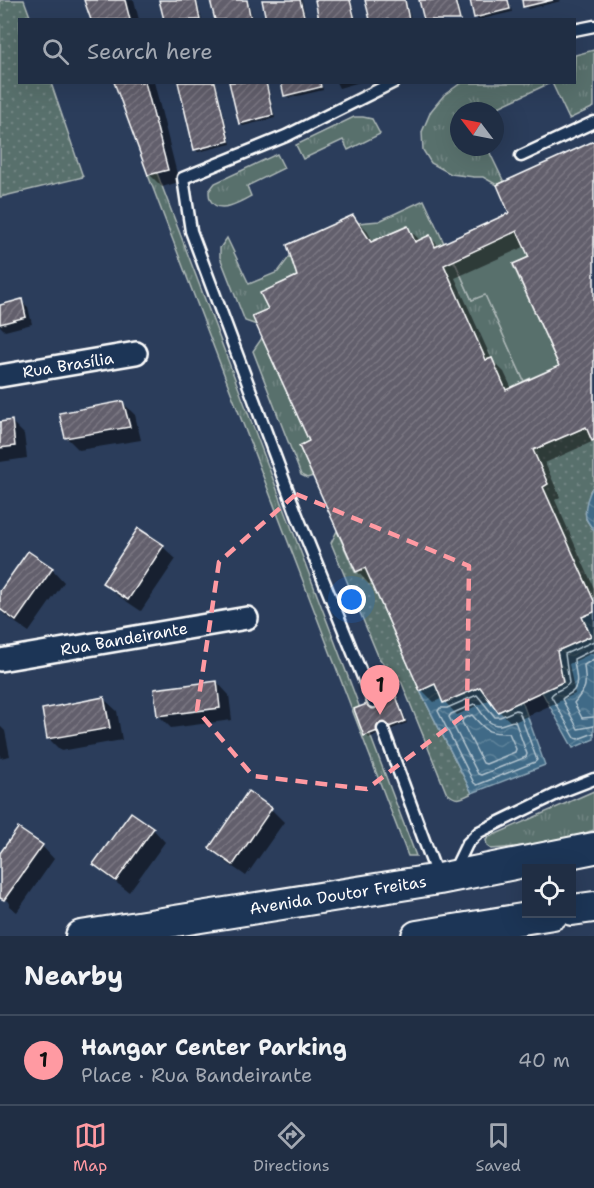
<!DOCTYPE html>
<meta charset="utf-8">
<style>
:root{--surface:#202e44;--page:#2d3a4f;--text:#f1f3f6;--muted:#a2a8b2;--line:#3d4a5d;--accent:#ff9aa2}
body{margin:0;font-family:"Shantell Sans",sans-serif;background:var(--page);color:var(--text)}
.controls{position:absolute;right:18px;bottom:18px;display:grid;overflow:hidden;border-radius:0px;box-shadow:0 6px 24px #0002}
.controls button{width:54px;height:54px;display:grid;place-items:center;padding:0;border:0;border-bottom:2px solid var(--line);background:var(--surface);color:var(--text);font:30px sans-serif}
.compass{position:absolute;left:450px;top:102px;width:54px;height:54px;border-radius:50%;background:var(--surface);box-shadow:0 6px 24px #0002;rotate:302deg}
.you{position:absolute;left:352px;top:600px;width:21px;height:21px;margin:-15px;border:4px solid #fff;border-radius:50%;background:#1a73e8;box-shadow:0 0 0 9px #1a73e833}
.badge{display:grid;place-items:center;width:39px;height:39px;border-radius:50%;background:var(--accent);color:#111;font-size:20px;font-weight:700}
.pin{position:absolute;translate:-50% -50px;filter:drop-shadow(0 2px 3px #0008)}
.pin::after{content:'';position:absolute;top:32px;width:21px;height:18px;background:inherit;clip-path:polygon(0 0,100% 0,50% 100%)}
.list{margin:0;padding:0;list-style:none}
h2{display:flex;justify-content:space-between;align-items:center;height:78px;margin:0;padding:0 24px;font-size:26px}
h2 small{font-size:20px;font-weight:400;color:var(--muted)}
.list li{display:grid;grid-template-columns:39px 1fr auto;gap:18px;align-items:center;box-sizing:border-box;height:90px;padding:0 24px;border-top:2px solid var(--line)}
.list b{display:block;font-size:22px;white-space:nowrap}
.list p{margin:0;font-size:20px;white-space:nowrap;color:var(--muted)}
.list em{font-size:20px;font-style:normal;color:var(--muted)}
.icon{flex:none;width:33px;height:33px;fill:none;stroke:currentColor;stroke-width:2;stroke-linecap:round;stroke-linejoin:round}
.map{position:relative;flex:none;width:594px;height:936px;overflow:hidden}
.search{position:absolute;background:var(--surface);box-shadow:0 6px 24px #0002;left:18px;right:18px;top:18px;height:66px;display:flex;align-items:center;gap:15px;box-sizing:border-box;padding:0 21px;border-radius:0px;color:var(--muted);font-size:22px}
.sheet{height:168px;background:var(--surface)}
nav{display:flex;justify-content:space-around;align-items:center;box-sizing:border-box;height:84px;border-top:2px solid var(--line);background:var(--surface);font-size:16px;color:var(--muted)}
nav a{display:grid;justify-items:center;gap:3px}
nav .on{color:var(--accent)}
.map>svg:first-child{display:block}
</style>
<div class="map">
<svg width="594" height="936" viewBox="0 0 594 936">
<defs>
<pattern id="grass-tufts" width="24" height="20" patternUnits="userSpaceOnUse" patternTransform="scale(1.5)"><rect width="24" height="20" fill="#586f6c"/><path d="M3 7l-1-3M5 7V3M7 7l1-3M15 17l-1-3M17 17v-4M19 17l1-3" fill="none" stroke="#718582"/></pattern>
<pattern id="park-dots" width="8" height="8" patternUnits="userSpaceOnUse" patternTransform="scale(1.5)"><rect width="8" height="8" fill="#586f6c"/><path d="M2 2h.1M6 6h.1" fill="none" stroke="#718582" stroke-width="1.8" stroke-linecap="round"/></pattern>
<pattern id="water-waves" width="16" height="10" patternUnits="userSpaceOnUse" patternTransform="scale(1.5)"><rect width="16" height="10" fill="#406b87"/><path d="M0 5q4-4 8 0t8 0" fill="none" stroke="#5d8199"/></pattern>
<pattern id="building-hatch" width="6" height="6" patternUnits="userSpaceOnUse" patternTransform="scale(1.5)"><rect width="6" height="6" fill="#625f6c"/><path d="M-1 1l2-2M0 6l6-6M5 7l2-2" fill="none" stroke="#7a7782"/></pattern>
</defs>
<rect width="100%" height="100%" fill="#2b3d5b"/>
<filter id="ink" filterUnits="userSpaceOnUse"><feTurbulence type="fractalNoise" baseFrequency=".0167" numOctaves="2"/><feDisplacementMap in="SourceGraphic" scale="12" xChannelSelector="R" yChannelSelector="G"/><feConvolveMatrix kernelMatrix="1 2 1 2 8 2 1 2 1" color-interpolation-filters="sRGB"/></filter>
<g filter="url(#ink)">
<!-- grass -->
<g fill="url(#grass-tufts)" stroke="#acb7b6" stroke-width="1.5">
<polygon points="594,50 594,107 569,119 552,83 574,82 575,55"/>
<polygon points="461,83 550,83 490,111 459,111 459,147 487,147 504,182 497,185 483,177 474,177 451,174 431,163 423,150 422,132 431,111 444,95"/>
<polygon points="354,117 363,117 372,119 380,134 348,150 343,140 303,159 296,145"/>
<path d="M277 154 284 168 247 186 251 196C242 201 219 215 211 201 209 198 209 195 209 191L215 183Z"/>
<polygon points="157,173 416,856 408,856 148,175"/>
<polygon points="424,200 444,243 435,246 430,235 415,242 407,226 371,242 358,223 379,221"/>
<polygon points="227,238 249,284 278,272 290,256 297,276 261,293 268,309 257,325 245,321 220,257 220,248"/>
<polygon points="454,260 472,300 485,294 524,381 506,390 492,358 486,360 444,265"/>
<polygon points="262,338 309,441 299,446 313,476 307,478 301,475 253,351"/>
<path d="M594 791V830C561 842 526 847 491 849L487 846 486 840 489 837Z"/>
</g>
<!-- park -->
<g fill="url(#park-dots)" stroke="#acb7b6" stroke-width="1.5">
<polygon points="0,0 24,0 31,19 20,20 20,82 51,83 83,177 0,197"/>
<polygon points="586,427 592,441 594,440 594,485 590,491 586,519 594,531 594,601 543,487 548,484 533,450"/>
<path d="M337 531 355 572 365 568 420 691 472 793C460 799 457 802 446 792L401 681 392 675 379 658 331 543Z"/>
</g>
<!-- garden -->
<polygon fill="#586f6c" stroke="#acb7b6" stroke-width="1.5" points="517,231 529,257 513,265 559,366 524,381 485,295 472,300 454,260"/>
<!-- water -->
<g fill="url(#water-waves)" stroke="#8ca6b7" stroke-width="1.5">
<path d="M594 485V531C592 527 587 522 586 518 584 507 588 494 594 485Z"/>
<polygon points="594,612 594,739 573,748 542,692 563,682 557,651 591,636 582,617"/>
<polygon points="435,684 444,703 480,687 498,711 522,701 545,765 472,793 420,691"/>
</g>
<!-- shadow -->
<g fill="#0007" fill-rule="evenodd">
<polygon points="85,0 134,0 139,20 92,20"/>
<polygon points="160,0 197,0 202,20 165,20"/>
<polygon points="212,0 248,0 253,20 216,20"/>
<polygon points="263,0 302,0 306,20 268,20"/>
<polygon points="316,0 351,0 356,20 321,20"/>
<polygon points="367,0 406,0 411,20 371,20"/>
<polygon points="421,0 457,0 461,20 425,20"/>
<polygon points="472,0 509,0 512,12 478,20 476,17"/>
<polygon points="523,0 560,0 561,1 528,9 525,6"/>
<polygon points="116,82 154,82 179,182 162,187 149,174"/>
<polygon points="180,82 216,82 231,144 198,152 195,149"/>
<polygon points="231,82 267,82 275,118 243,126 240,123"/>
<polygon points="283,82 321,82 323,90 289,98 286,95"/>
<polygon points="336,82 360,82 339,88"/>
<path d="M594 143V441L545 463 560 497 555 500 594 588V652L569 664 575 694 512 723 499 711 491 699 457 715 445 702 443 698 434 702 422 690 373 582 369 584 357 571 311 442 270 310 353 216 366 229 374 243 407 228 421 241 430 237 439 246 511 214ZM526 246 531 258 561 366 512 389 504 372 492 360 455 278Z"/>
<polygon points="21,301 28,307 32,324 5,331 0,326 0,306"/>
<polygon points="123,403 135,415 141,440 79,450 67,438"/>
<polygon points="11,421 24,434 27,458 0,462 0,423"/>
<polygon points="139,530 163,547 176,559 141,611 117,595 104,583"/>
<polygon points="52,569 64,582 29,632 6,616 0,610 0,593"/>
<polygon points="217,682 229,695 232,720 171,728 158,715"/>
<polygon points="395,695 398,698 407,723 369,738 366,735"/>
<polygon points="104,699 117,711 122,740 61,751 49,739"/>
<polygon points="0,726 5,731 10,756 0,758"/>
<polygon points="248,793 271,809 284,822 246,876 223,860 211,847"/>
<polygon points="153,829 165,842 129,892 107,876 95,864"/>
<polygon points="42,846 54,859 17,912 9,906 10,903 0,896 0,856"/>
</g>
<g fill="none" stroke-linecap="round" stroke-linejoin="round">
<!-- shore -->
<g stroke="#b3c4cf" stroke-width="1.5">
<path d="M594 641 565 654 569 683C565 690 555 689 551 696L575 738 578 739 594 733"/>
<path d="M594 649 574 659C574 668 580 681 574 690 571 694 565 696 562 699L578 729 594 726"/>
<path d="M594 659 584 665C586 686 588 686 574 703L582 718 594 717"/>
<polygon points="477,695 495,717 500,717 516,710 519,711 537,760 535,762 477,785 474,783 438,711 440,708 447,708"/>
<path d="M474 704 476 705C482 713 488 726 500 725 506 724 509 721 515 721L527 754 526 757 481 775 478 774 449 717 451 714Z"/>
<path d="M472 715C488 732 486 733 509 733L516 749 515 752 486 764 483 763 462 722 463 719Z"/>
</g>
</g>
<!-- building -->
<g fill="url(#building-hatch)" stroke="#fff" stroke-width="1.5" fill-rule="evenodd">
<polygon points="84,0 125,0 130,20 91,20"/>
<polygon points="159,0 196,0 200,20 164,20"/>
<polygon points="210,0 247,0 251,20 215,20"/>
<polygon points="262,0 300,0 305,20 266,20"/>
<polygon points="315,0 350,0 355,20 319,20"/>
<polygon points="365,0 405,0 409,20 370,20"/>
<polygon points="419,0 455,0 460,20 424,20"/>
<polygon points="470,0 508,0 510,9 474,18"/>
<polygon points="522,0 553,0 523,7"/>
<polygon points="114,82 145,82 168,170 148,175"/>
<polygon points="178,82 215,82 229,141 194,150"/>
<polygon points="229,82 266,82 273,115 239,124"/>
<polygon points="281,82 320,82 321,87 284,96"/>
<path d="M594 141V440L592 441 586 427 533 450 548 484 543 487 594 601V612L582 617 591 636 557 651 563 682 532 696 498 712 480 687 443 703 435 684 420 691 365 568 356 572 299 446 309 441 252 316 268 309 260 293 297 276 287 245 353 215 371 242 408 226 415 242 430 235 435 247 509 213 497 185ZM517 231 529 257 513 264 559 366 506 390 492 358 486 360 444 265Z"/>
<polygon points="22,299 26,317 0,324 0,305"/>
<polygon points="123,401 130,427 65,438 59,413"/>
<polygon points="12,420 15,446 0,448 0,422"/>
<polygon points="138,528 164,545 128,600 102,583"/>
<polygon points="28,551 53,568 16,621 0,609 0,591"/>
<polygon points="217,681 220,708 157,716 154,689"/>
<polygon points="395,693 405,721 364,736 354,709"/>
<polygon points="104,697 110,728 47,739 42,709"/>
<polygon points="248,791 272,808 233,865 209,848"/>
<polygon points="131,812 154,828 116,881 93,864"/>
<polygon points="18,828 43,845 4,900 0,898 0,853"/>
</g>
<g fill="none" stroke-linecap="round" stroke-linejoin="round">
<defs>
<g id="lane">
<polyline points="574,30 594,26"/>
<polyline points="521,156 594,122"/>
<polyline points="373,702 297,515 191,231 183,178 286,136 394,82"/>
<polyline points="383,729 438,878"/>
<polyline points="454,871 467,844 479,832 563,791 594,779"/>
</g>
<g id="street">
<polyline points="0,376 136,353"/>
<polyline points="0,660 247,618"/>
</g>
<g id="secondary">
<polyline points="572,910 594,907"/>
<polyline points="81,936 439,879 594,848"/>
<polyline points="417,936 553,914"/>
</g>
</defs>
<!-- lane casing -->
<use href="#lane" stroke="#fff" stroke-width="15"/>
<!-- street casing -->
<use href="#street" stroke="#fff" stroke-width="26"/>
<!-- secondary casing -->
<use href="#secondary" stroke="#fff" stroke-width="34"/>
<!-- lane -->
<use href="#lane" stroke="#1d3557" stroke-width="10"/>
<!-- street -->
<use href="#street" stroke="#1d3557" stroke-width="21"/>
<!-- secondary -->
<use href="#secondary" stroke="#1d3557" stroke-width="30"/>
</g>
</g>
<!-- marked area -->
<path fill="none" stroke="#ff9aa2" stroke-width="4.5" stroke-dasharray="12 8" stroke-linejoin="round" d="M296 494 469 566 467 713 367 789 253 776 197 710 219 562Z"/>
<g text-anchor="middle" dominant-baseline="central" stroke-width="4.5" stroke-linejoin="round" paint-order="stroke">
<!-- street labels -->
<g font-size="16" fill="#fff" stroke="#1d3557">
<text transform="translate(68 365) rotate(-9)">Rua Brasília</text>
<text transform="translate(124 639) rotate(-10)">Rua Bandeirante</text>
<text transform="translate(338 895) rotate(-9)">Avenida Doutor Freitas</text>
</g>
</g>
</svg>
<div class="controls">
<button><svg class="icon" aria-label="locate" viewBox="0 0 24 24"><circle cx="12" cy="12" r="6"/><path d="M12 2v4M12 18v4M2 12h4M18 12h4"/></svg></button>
</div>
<svg class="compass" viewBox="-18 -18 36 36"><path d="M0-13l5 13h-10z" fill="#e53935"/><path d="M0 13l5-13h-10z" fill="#a2a8b2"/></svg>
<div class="you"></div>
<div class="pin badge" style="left:380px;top:715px">1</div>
<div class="search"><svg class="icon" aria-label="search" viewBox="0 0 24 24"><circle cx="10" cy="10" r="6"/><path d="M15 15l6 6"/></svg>Search here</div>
</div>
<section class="sheet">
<h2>Nearby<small></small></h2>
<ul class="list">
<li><span class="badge">1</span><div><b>Hangar Center Parking</b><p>Place · Rua Bandeirante</p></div><em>40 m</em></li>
</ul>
</section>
<nav>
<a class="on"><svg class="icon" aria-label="map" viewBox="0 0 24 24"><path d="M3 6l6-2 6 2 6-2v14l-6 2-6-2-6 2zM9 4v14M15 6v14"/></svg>Map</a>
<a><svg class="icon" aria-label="directions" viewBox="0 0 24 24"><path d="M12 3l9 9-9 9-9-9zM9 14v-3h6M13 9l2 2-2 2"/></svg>Directions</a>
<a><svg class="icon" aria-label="saved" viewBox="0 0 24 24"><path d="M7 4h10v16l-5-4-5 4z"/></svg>Saved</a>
</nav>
